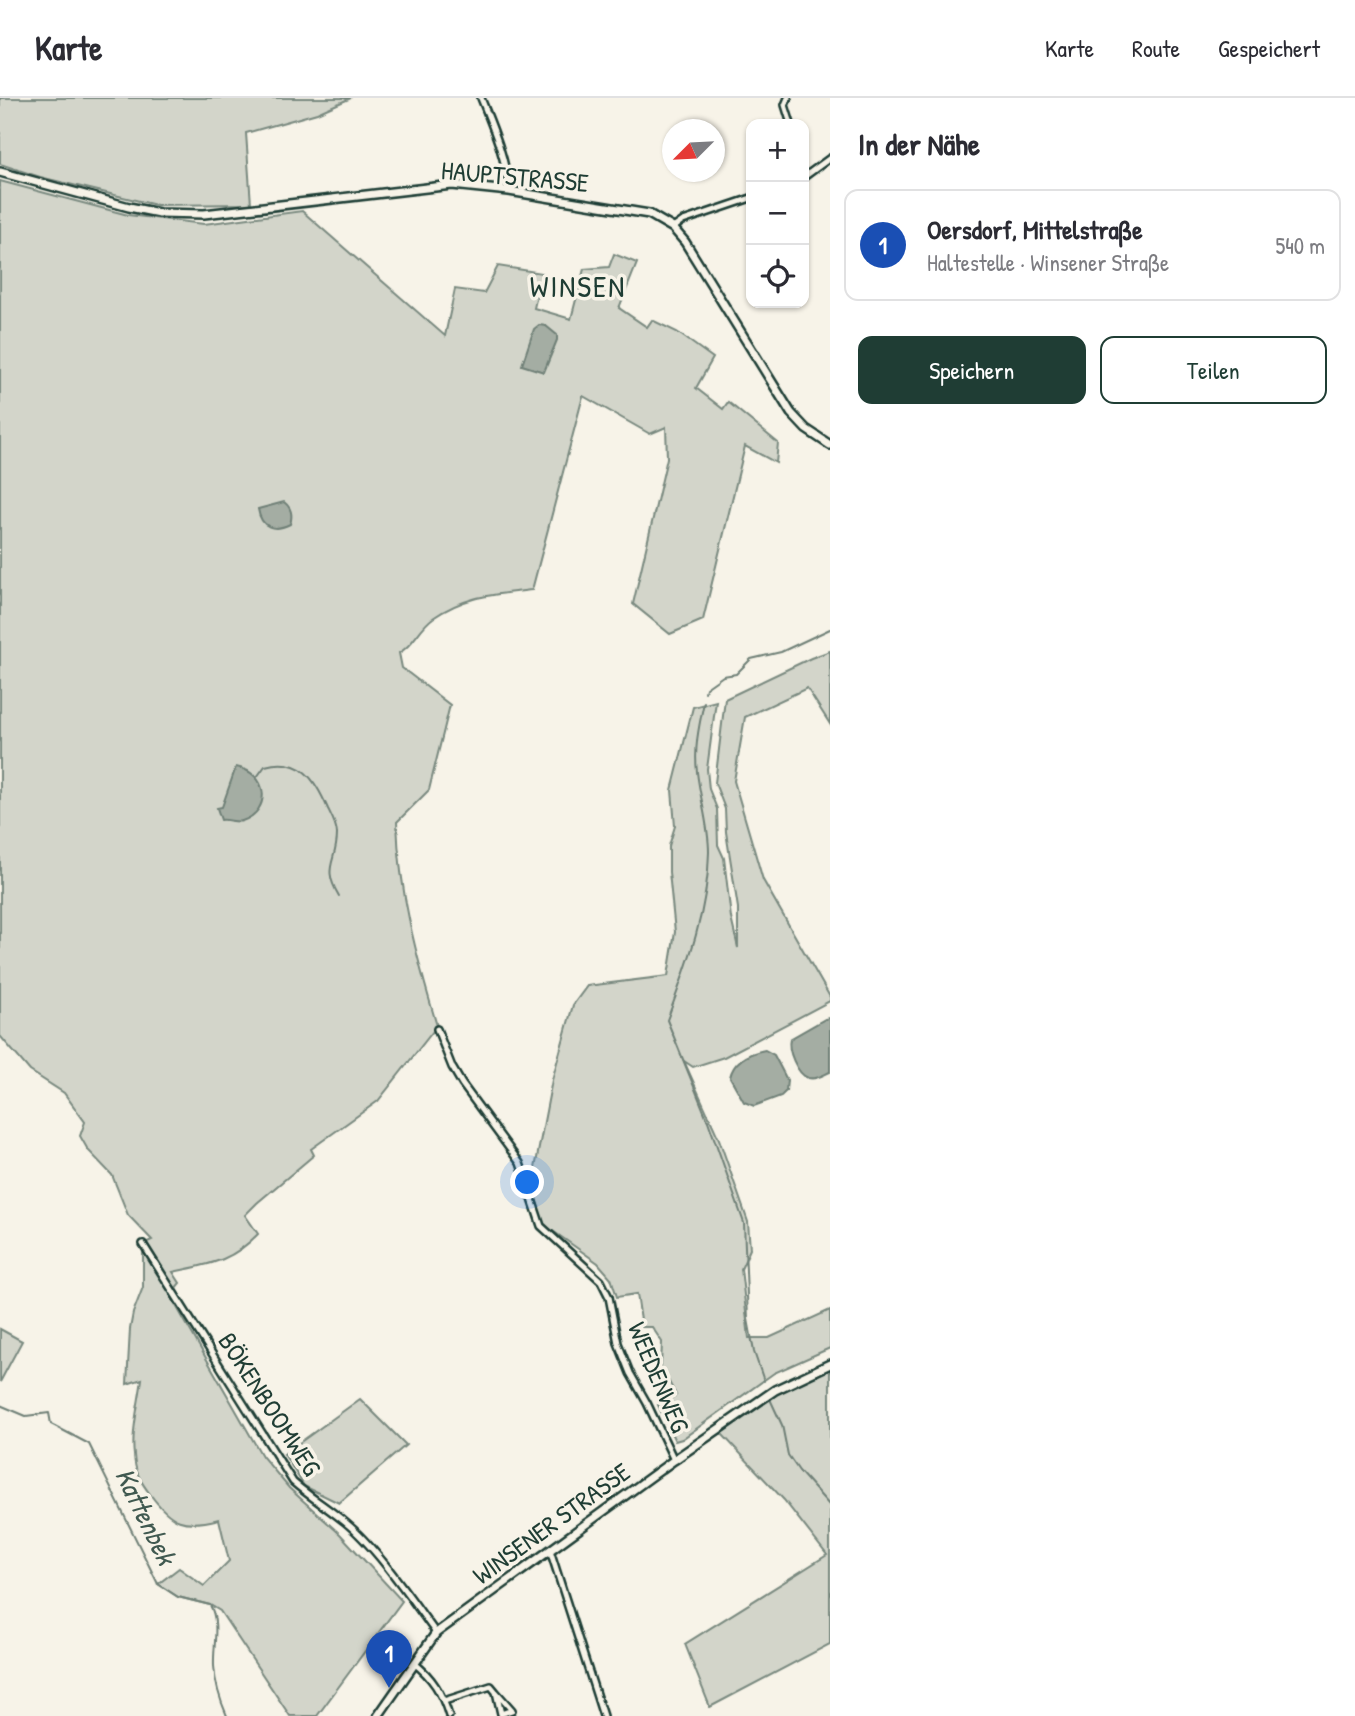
<!DOCTYPE html>
<html lang="de">
<meta charset="utf-8">
<style>
:root{--surface:#fff;--page:#f2f2f3;--text:#2b2b33;--muted:#7c7c81;--line:#e1e1e2;--accent:#1f3d34}
body{margin:0;font-family:"Patrick Hand",sans-serif;background:var(--page);color:var(--text)}
.controls{position:absolute;right:21px;top:21px;display:grid;overflow:hidden;border-radius:14px;box-shadow:0 2px 5px #0004}
.controls button{width:63px;height:63px;display:grid;place-items:center;padding:0;border:0;border-bottom:2px solid var(--line);background:var(--surface);color:var(--text);font:35px sans-serif}
.compass{position:absolute;left:662px;top:21px;width:63px;height:63px;border-radius:50%;background:var(--surface);box-shadow:0 2px 5px #0004;rotate:246deg}
.you{position:absolute;left:528px;top:1085px;width:24px;height:24px;margin:-18px;border:5px solid #fff;border-radius:50%;background:#1a73e8;box-shadow:0 0 0 10px #1a73e833}
.badge{display:grid;place-items:center;width:46px;height:46px;border-radius:50%;background:var(--accent);color:#fff;font-size:23px;font-weight:700}
.pin{position:absolute;translate:-50% -58px;filter:drop-shadow(0 2px 4px #0008)}
.pin::after{content:'';position:absolute;top:37px;width:24px;height:21px;background:inherit;clip-path:polygon(0 0,100% 0,50% 100%)}
.list{margin:0;padding:0;list-style:none}
h2{display:flex;justify-content:space-between;align-items:center;height:91px;margin:0;padding:0 28px;font-size:30px}
h2 small{font-size:23px;font-weight:400;color:var(--muted)}
.list li{display:grid;grid-template-columns:46px 1fr auto;gap:21px;align-items:center;box-sizing:border-box;height:112px;margin:0 14px 14px;padding:0 14px;border:2px solid var(--line);border-radius:14px}
.list b{display:block;font-size:26px;white-space:nowrap}
.list p{margin:0;font-size:23px;white-space:nowrap;color:var(--muted)}
.list em{font-size:23px;font-style:normal;color:var(--muted)}
.actions{display:flex;gap:14px;padding:21px 28px}
.actions a{flex:1;padding:16px 0;border:2px solid var(--accent);border-radius:14px;text-align:center;font-size:24px;color:var(--accent)}
.actions .main{background:var(--accent);color:#fff}
.icon{flex:none;width:38px;height:38px;fill:none;stroke:currentColor;stroke-width:2;stroke-linecap:round;stroke-linejoin:round}
.map{position:relative;flex:none;width:830px;height:1618px;overflow:hidden}
header{display:flex;align-items:center;gap:42px;box-sizing:border-box;height:98px;padding:0 35px;background:var(--surface);border-bottom:2px solid var(--line)}
header strong{font-size:33px}
nav{display:flex;gap:38px;margin-inline-start:auto;font-size:24px}
main{display:flex}
aside{flex:1;background:var(--surface)}
.map>svg:first-child{display:block}
</style>
<header>
<strong>Karte</strong>
<nav><a>Karte</a><a>Route</a><a>Gespeichert</a></nav>
</header>
<main>
<div class="map">
<svg width="830" height="1618" viewBox="0 0 830 1618">
<rect width="100%" height="100%" fill="#f7f3e8"/>
<filter id="ink" filterUnits="userSpaceOnUse"><feTurbulence type="fractalNoise" baseFrequency=".0143" numOctaves="2"/><feDisplacementMap in="SourceGraphic" scale="14" xChannelSelector="R" yChannelSelector="G"/><feConvolveMatrix kernelMatrix="1 2 1 2 8 2 1 2 1" color-interpolation-filters="sRGB"/></filter>
<g filter="url(#ink)">
<!-- green -->
<g fill="#d3d5ca" stroke="#79897f" stroke-width="2">
<polygon points="0,0 351,0 317,15 246,35 251,106 156,107 40,79 0,66"/>
<path d="M0 83 128 117 204 126 302 113 445 238 455 191 484 195 498 168 542 175 534 210 571 221 584 171 609 169 614 156 637 165 619 210 647 229 652 222 677 234 713 260 696 290 723 311 728 304 778 345 776 365 745 348 703 522 670 536 633 506 667 360 666 329 650 336 583 298 532 492C493 497 467 497 433 520 419 530 414 547 399 555L402 570 450 607 429 692 397 724C399 794 417 861 437 928L378 1003 311 1051 314 1057 257 1105 245 1117 258 1136C231 1164 210 1166 173 1174L180 1185 170 1197 262 1358 289 1390 340 1436 402 1503 317 1618H290L220 1513 210 1507 178 1499 158 1486 179 1470 204 1488 229 1463 219 1421C184 1430 171 1425 150 1396 140 1383 135 1374 134 1357 131 1335 139 1304 142 1281L127 1286 130 1231 133 1215 143 1189V1146L152 1142 128 1117 112 1077 88 1052 80 1038 85 1024 64 995 30 973 0 938Z"/>
<polygon points="830,553 830,626 807,590 745,619 734,683 763,782 830,899 830,903 724,959 693,969 684,963 719,1041 748,1124 750,1151 741,1171 749,1240 769,1240 830,1212 830,1250 774,1275 682,1341 675,1343 658,1307 676,1297 661,1269 662,1244 652,1229 642,1229 637,1196 617,1199 611,1180 598,1165 543,1126 532,1086 552,982 573,907 587,888 668,878 675,834 669,774 669,748 675,728 672,692 693,609 716,603 707,671 709,691 717,711 718,747 724,760 731,820 738,850 738,810 726,734 725,711 715,685 725,601 811,560"/>
<polygon points="0,1231 22,1243 0,1284"/>
<polygon points="830,1271 830,1546 710,1609 685,1546 827,1457 784,1402 721,1335 777,1296"/>
<polygon points="360,1301 406,1347 339,1405 304,1388 284,1356"/>
</g>
<!-- water -->
<g fill="#a4ada3" stroke="#6f8077" stroke-width="2">
<polygon points="539,227 546,228 557,237 557,242 544,274 522,267 534,231"/>
<path d="M284 404C292 410 293 417 290 426 274 434 261 430 258 411Z"/>
<path d="M236 669C269 675 272 713 242 723 236 725 228 721 221 722L217 710 222 709Z"/>
<path d="M830 920V974C823 977 816 982 808 980 797 976 787 952 790 941L825 921Z"/>
<path d="M765 952 774 957 787 982 786 993 781 998 754 1008 744 1004 730 979C734 962 749 955 765 952Z"/>
</g>
<g fill="none" stroke-linecap="round" stroke-linejoin="round">
<!-- stream -->
<g stroke="#6f8077" stroke-width="2">
<polyline points="705,594 706,590 723,578 736,576 751,561 781,554 830,531"/>
<path d="M704 604C699 628 694 650 697 674 700 701 709 727 709 754 708 813 687 868 667 922L708 1023 744 1125 748 1221 754 1254 764 1283"/>
<path d="M257 679 265 668C301 658 315 681 328 711 332 719 337 728 337 736 337 765 321 768 339 798"/>
<polyline points="770,1301 782,1327 788,1357 799,1373 830,1408"/>
<path d="M0 1307 26 1318 49 1315 51 1326 89 1346 158 1486 178 1499 210 1507C220 1525 213 1548 214 1568 215 1586 220 1602 227 1618"/>
</g>
<defs>
<g id="minor">
<path d="M481 0C493 30 506 60 509 93"/>
<polyline points="788,0 785,7 791,26"/>
<polyline points="804,79 830,60"/>
<polyline points="673,130 683,123 751,100"/>
<polyline points="437,931 452,969 462,986 520,1065 541,1128 601,1183 609,1199 618,1245 630,1275 647,1305 674,1362"/>
<path d="M143 1146 293 1384C310 1399 328 1410 345 1424 377 1450 411 1501 436 1535"/>
<polyline points="550,1452 603,1618"/>
<path d="M414 1565C432 1579 442 1595 449 1618"/>
<polyline points="444,1603 491,1588 496,1594 501,1616 512,1612 496,1594"/>
</g>
<g id="tertiary">
<polyline points="0,74 129,109 159,115 204,116 452,87 509,93 649,116 673,130 685,144 791,315 806,331 830,347"/>
<polyline points="378,1618 436,1535 674,1362 775,1292 830,1266"/>
</g>
</defs>
<!-- minor casing -->
<use href="#minor" stroke="#1f3d34" stroke-width="10"/>
<!-- tertiary casing -->
<use href="#tertiary" stroke="#1f3d34" stroke-width="12"/>
<!-- minor -->
<use href="#minor" stroke="#f7f3e8" stroke-width="5"/>
<!-- tertiary -->
<use href="#tertiary" stroke="#f7f3e8" stroke-width="7"/>
</g>
</g>
<g text-anchor="middle" dominant-baseline="central" stroke-width="7" stroke-linejoin="round" paint-order="stroke">
<!-- street labels -->
<g font-size="26" fill="#1f3d34" stroke="#f7f3e8">
<text transform="translate(515 78) rotate(5)">HAUPTSTRASSE</text>
<text transform="translate(659 1279) rotate(67)">WEEDENWEG</text>
<text transform="translate(270 1306) rotate(57)">BÖKENBOOMWEG</text>
<text transform="translate(551 1425) rotate(-36)">WINSENER STRASSE</text>
</g>
<!-- water labels -->
<g font-size="28" font-style="italic" fill="#405950" stroke="#f7f3e8">
<text transform="translate(146 1418) rotate(64)">Kattenbek</text>
</g>
<!-- quarter labels -->
<g font-size="30" letter-spacing="2" fill="#1f3d34" stroke="#f7f3e8">
<text x="578" y="188">WINSEN</text>
</g>
</g>
</svg>
<div class="controls">
<button>+</button>
<button>−</button>
<button><svg class="icon" aria-label="locate" viewBox="0 0 24 24"><circle cx="12" cy="12" r="6"/><path d="M12 2v4M12 18v4M2 12h4M18 12h4"/></svg></button>
</div>
<svg class="compass" viewBox="-18 -18 36 36"><path d="M0-13l5 13h-10z" fill="#e53935"/><path d="M0 13l5-13h-10z" fill="#7c7c81"/></svg>
<div class="you"></div>
<div class="pin badge" style="left:389px;top:1590px;background:#1a4fb4">1</div>
</div>
<aside>
<h2>In der Nähe<small></small></h2>
<ul class="list">
<li><span class="badge" style="background:#1a4fb4">1</span><div><b>Oersdorf, Mittelstraße</b><p>Haltestelle · Winsener Straße</p></div><em>540 m</em></li>
</ul>
<div class="actions"><a class="main">Speichern</a><a>Teilen</a></div>
</aside>
</main>
